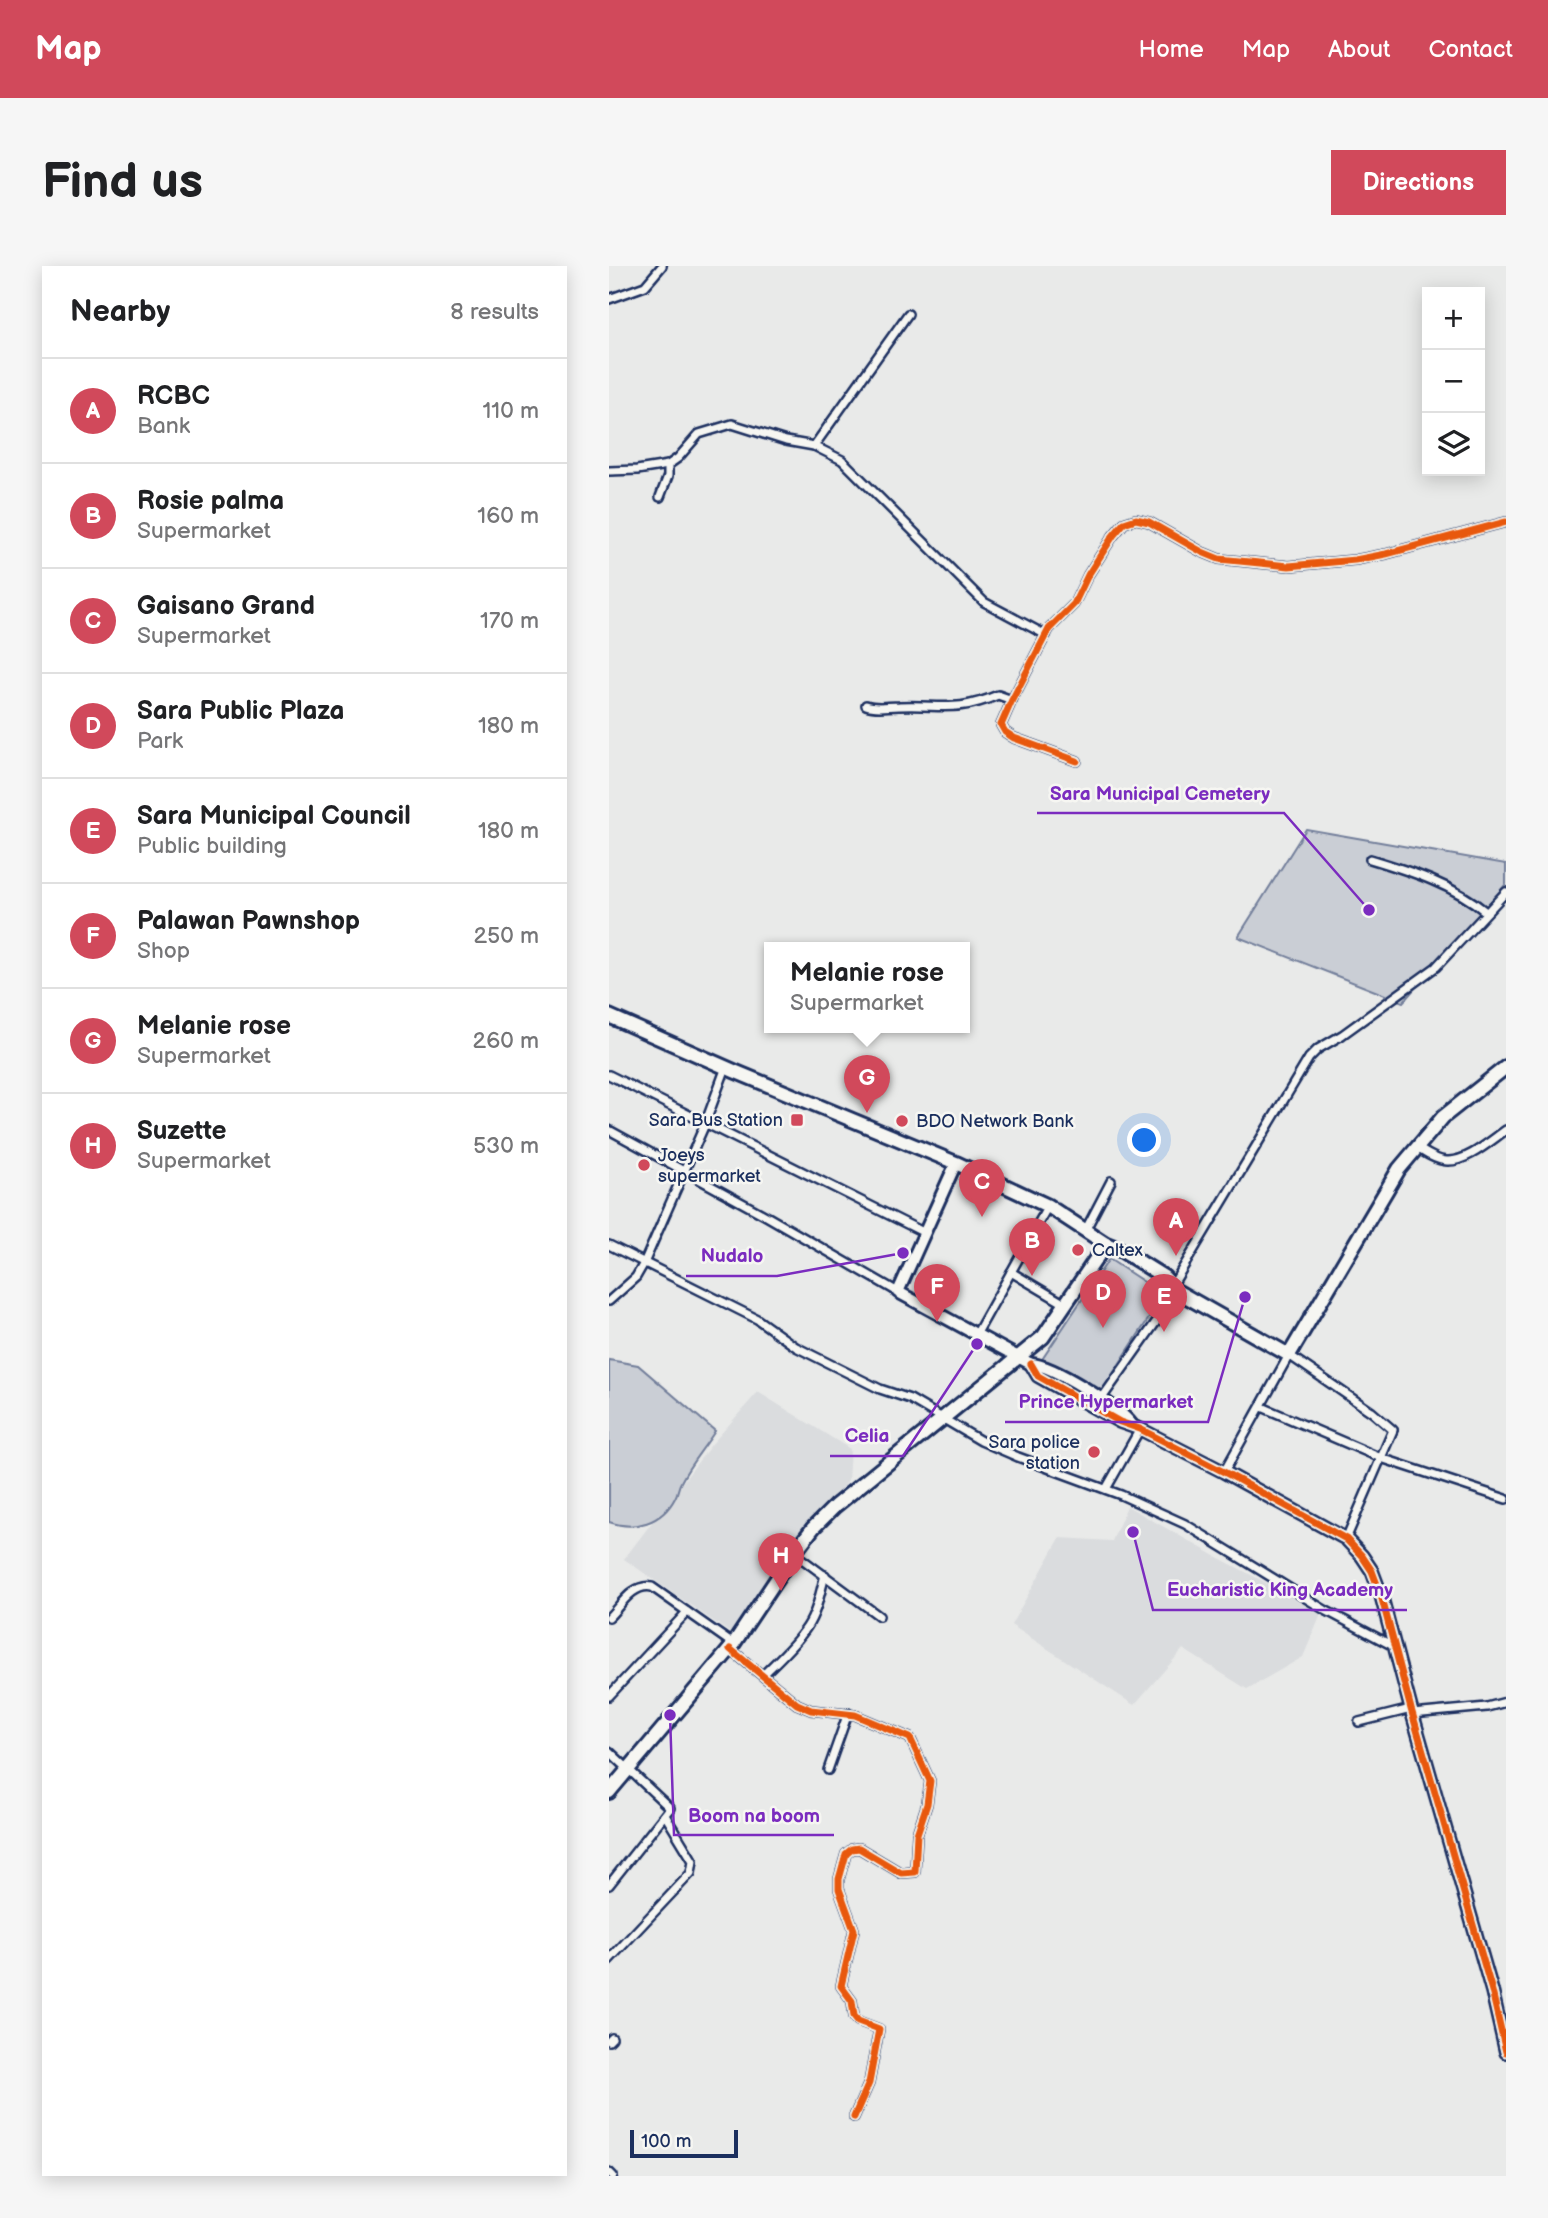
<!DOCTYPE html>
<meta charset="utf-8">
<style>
:root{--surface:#fff;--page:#f6f6f6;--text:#202124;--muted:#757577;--line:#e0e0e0;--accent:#d1495b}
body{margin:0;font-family:"Balsamiq Sans",sans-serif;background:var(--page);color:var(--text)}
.controls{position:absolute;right:21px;top:21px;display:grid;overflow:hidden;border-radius:0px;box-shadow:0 4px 18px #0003}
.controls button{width:63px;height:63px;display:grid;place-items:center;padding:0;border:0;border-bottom:2px solid var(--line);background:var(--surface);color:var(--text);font:35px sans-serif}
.scale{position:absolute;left:21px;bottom:18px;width:108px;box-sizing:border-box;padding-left:7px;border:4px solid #1b2f5e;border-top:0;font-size:19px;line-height:24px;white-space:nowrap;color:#1b2f5e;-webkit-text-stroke:5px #f6f6f2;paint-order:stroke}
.you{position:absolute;left:536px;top:875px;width:24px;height:24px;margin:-18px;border:5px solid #fff;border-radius:50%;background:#1a73e8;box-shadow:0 0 0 10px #1a73e833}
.badge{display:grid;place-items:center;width:46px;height:46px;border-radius:50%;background:var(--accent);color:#fff;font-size:23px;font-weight:700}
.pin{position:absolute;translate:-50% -58px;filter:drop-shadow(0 2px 4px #0008)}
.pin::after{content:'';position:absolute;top:37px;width:24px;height:21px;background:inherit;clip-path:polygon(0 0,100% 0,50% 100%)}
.popup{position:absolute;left:155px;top:676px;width:206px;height:91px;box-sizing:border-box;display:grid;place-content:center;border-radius:0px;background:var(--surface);filter:drop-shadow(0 2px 5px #0005);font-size:23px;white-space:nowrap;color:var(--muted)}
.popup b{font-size:26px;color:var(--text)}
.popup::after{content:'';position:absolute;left:50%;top:100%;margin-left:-14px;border:14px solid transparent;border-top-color:var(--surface)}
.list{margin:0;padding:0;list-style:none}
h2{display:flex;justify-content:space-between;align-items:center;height:91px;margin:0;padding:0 28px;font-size:30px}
h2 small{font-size:23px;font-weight:400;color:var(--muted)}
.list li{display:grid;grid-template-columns:46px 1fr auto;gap:21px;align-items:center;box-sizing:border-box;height:105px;padding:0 28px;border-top:2px solid var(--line)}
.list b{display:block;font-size:26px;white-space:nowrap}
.list p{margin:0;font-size:23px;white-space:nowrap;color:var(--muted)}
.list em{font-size:23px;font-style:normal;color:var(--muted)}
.icon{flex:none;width:38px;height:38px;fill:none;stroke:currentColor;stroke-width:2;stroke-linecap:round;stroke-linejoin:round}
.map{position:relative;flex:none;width:897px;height:1910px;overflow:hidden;border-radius:0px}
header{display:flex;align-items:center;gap:42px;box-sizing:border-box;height:98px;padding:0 35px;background:var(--accent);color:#fff}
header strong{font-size:33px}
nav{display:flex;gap:38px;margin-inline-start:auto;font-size:24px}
.intro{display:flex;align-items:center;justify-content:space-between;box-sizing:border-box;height:168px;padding:0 42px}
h1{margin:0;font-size:49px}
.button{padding:18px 32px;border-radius:0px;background:var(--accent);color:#fff;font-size:24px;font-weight:700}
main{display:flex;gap:42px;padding:0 42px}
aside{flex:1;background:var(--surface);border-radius:0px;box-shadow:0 4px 18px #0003}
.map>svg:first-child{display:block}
</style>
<header>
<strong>Map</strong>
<nav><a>Home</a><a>Map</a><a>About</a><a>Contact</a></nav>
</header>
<div class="intro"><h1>Find us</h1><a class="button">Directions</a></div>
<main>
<aside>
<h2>Nearby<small>8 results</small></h2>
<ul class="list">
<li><span class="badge">A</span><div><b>RCBC</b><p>Bank</p></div><em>110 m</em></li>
<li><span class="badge">B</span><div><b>Rosie palma</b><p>Supermarket</p></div><em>160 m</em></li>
<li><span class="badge">C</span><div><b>Gaisano Grand</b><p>Supermarket</p></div><em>170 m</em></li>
<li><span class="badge">D</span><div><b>Sara Public Plaza</b><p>Park</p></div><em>180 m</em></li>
<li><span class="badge">E</span><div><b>Sara Municipal Council</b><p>Public building</p></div><em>180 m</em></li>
<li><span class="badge">F</span><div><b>Palawan Pawnshop</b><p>Shop</p></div><em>250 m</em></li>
<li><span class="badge">G</span><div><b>Melanie rose</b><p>Supermarket</p></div><em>260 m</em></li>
<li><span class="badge">H</span><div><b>Suzette</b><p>Supermarket</p></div><em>530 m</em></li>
</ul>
</aside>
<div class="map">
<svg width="897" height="1910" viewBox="0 0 897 1910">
<rect width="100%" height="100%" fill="#e9eae9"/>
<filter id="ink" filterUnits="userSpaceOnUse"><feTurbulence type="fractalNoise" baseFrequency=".0143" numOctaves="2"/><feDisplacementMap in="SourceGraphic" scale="14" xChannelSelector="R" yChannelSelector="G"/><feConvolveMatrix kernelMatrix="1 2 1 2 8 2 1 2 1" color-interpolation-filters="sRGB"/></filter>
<g filter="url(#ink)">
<!-- built -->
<g fill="#dadcde">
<polygon points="149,1126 241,1183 239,1215 179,1278 123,1368 15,1293 102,1179"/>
<polygon points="518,1240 610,1292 713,1346 694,1391 638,1423 574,1383 525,1439 402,1359 451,1272 503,1275"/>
</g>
<!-- green -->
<g fill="#caced5" stroke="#727e9a" stroke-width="2">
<polygon points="697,563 897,598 897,618 794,736 629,671"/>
<polygon points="500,993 555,1029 490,1129 432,1095"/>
<path d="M0 1094 29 1099 106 1165C95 1182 81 1198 72 1216 69 1221 69 1227 66 1232 53 1257 26 1265 0 1256Z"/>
</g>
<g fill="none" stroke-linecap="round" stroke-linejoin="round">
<defs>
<g id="street">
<polyline points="0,33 36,20 53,0"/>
<polyline points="205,180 299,48"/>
<polyline points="0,205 28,204 59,199 69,192 90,168 123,158 177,175 205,180 233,194 375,336 437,369"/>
<polyline points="51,231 59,210 59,199"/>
<path d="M257 439C268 443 278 440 290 440 331 438 347 447 389 429L403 434"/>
<polyline points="468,495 405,472 396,466 392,459 403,434 440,363 465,338 479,309 504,270 515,257 527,253 540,256 593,286 610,293 680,300 746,294 777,288 897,256"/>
<path d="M761 593C801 605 845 619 877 646"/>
<polyline points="0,809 314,966"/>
<polyline points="0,864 159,951 289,1026"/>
<path d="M807 881C816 887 828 895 838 895 858 896 881 875 897 864"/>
<polyline points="477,963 502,915"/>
<polyline points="0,979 148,1053 187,1081 271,1123 301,1133 372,1175 409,1191 512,1229 576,1258 716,1344 784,1380"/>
<polyline points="402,1006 456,1038"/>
<polyline points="563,1020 700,792 709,783 733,769 827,701 897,626"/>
<polyline points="0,1035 27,1011 35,997 96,858 117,801"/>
<polyline points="368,1067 439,940"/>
<polyline points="491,1135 569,1025"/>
<polyline points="653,1141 772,1192 897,1233"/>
<polyline points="615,1206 680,1089 763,1146 784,1164 737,1273"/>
<polyline points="497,1223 531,1163"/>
<polyline points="185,1287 270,1350"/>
<path d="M0 1351C12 1339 24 1317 43 1321L124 1378"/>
<polyline points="121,1383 188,1438 202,1444 246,1449 301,1472 321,1515 318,1538 308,1568 306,1606 292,1607 250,1582 243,1583 237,1588 230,1613 230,1623 245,1664 232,1720 243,1735 245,1750 249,1755 270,1763 260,1817 245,1851"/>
<path d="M154 1409C169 1394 186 1379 198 1361 208 1346 211 1327 216 1309"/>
<polyline points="0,1430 78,1346"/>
<polyline points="803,1448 878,1441 897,1436"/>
<polyline points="750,1456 802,1443"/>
<polyline points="0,1485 61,1542 0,1619"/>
<polyline points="219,1504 239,1447"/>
<polyline points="0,1694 82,1607 84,1595 56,1549"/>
<polyline points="0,1775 3,1772"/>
<polyline points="0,1906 4,1910"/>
</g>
<g id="secondary">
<path d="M347 897 289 1026 422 1098C444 1099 510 1141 523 1159"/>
<polyline points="422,1098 429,1110 511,1156 531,1163 615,1206 737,1273 753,1290 763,1305 772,1329 802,1443 883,1725 897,1786"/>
</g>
<g id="primary">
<polyline points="0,750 125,805 347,897 439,940 497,978 510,983 555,1011 563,1020"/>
<polyline points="557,1019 680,1089 790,903 834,851 897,801"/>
<polyline points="0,1526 121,1383 185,1287 204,1262 226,1240 434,1071 497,978"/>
</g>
</defs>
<!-- street casing -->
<use href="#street" stroke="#1b2f5e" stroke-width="12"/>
<!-- secondary casing -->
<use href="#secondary" stroke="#1b2f5e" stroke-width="16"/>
<!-- primary casing -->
<use href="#primary" stroke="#1b2f5e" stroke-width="18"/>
<!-- street -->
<use href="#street" stroke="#f6f6f2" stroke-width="7"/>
<!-- secondary -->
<use href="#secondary" stroke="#f6f6f2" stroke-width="10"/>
<!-- primary -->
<use href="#primary" stroke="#f6f6f2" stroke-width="12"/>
<defs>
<g id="cycleway">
<polyline points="468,495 405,472 396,466 392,459 403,434 440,363 465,338 479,309 504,270 515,257 527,253 540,256 593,286 610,293 680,300 746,294 777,288 897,256"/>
<polyline points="422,1098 429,1110 511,1156 531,1163 615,1206 737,1273 753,1290 763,1305 772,1329 802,1443 883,1725 897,1786"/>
<polyline points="121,1383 188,1438 202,1444 246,1449 301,1472 321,1515 318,1538 308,1568 306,1606 292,1607 250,1582 243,1583 237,1588 230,1613 230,1623 245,1664 232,1720 243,1735 245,1750 249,1755 270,1763 260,1817 245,1851"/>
</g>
</defs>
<!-- cycleway casing -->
<use href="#cycleway" stroke="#f6f6f2" stroke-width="11"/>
<!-- cycleway -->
<use href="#cycleway" stroke="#e8590c" stroke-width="7"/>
</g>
</g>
<!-- markers -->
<g fill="#d1495b" stroke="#f6f6f2" stroke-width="2.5">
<rect x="181" y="847" width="14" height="14" rx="3.5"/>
<circle cx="293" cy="855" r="7"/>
<circle cx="35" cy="899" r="7"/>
<circle cx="469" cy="984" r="7"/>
<circle cx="485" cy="1186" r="7"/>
</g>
<g text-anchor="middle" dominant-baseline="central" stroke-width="5" stroke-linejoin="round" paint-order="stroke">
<!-- poi labels -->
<g font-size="18" fill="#1b2f5e" stroke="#f6f6f2" text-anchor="start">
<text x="174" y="854" text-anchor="end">Sara Bus Station</text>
<text x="307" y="855">BDO Network Bank</text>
<text x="49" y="889">Joeys<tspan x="49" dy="21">supermarket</tspan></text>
<text x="483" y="984">Caltex</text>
<text x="471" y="1176" text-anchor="end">Sara police<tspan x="471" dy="21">station</tspan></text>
</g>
</g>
<!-- callouts -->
<path fill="none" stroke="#7b2cbf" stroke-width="2.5" d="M760 644L675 547H428M294 987L168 1010H77M636 1031L599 1156H396M368 1078L294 1190H221M524 1266L544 1344H798M61 1449L65 1569H225"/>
<g fill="#7b2cbf" stroke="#f6f6f2" stroke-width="2.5">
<circle cx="760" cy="644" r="7"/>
<circle cx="294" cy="987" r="7"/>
<circle cx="636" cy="1031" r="7"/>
<circle cx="368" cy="1078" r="7"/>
<circle cx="524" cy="1266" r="7"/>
<circle cx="61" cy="1449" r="7"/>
</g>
<g font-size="19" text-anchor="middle" font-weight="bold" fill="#7b2cbf" stroke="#f6f6f2" stroke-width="5" stroke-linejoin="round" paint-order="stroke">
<text x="551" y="534">Sara Municipal Cemetery</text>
<text x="123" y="996">Nudalo</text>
<text x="497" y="1142">Prince Hypermarket</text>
<text x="258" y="1176">Celia</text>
<text x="671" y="1330">Eucharistic King Academy</text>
<text x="145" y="1556">Boom na boom</text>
</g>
</svg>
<div class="controls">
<button>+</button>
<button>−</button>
<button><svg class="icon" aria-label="layers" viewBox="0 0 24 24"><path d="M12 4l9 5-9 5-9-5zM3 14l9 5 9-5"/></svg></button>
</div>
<div class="scale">100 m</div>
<div class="you"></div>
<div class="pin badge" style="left:567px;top:990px">A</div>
<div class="pin badge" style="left:423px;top:1010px">B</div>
<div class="pin badge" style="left:373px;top:951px">C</div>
<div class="pin badge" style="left:494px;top:1062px">D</div>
<div class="pin badge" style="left:555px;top:1066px">E</div>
<div class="pin badge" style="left:328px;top:1056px">F</div>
<div class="pin badge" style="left:258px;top:847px">G</div>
<div class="popup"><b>Melanie rose</b>Supermarket</div>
<div class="pin badge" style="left:172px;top:1325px">H</div>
</div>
</main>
